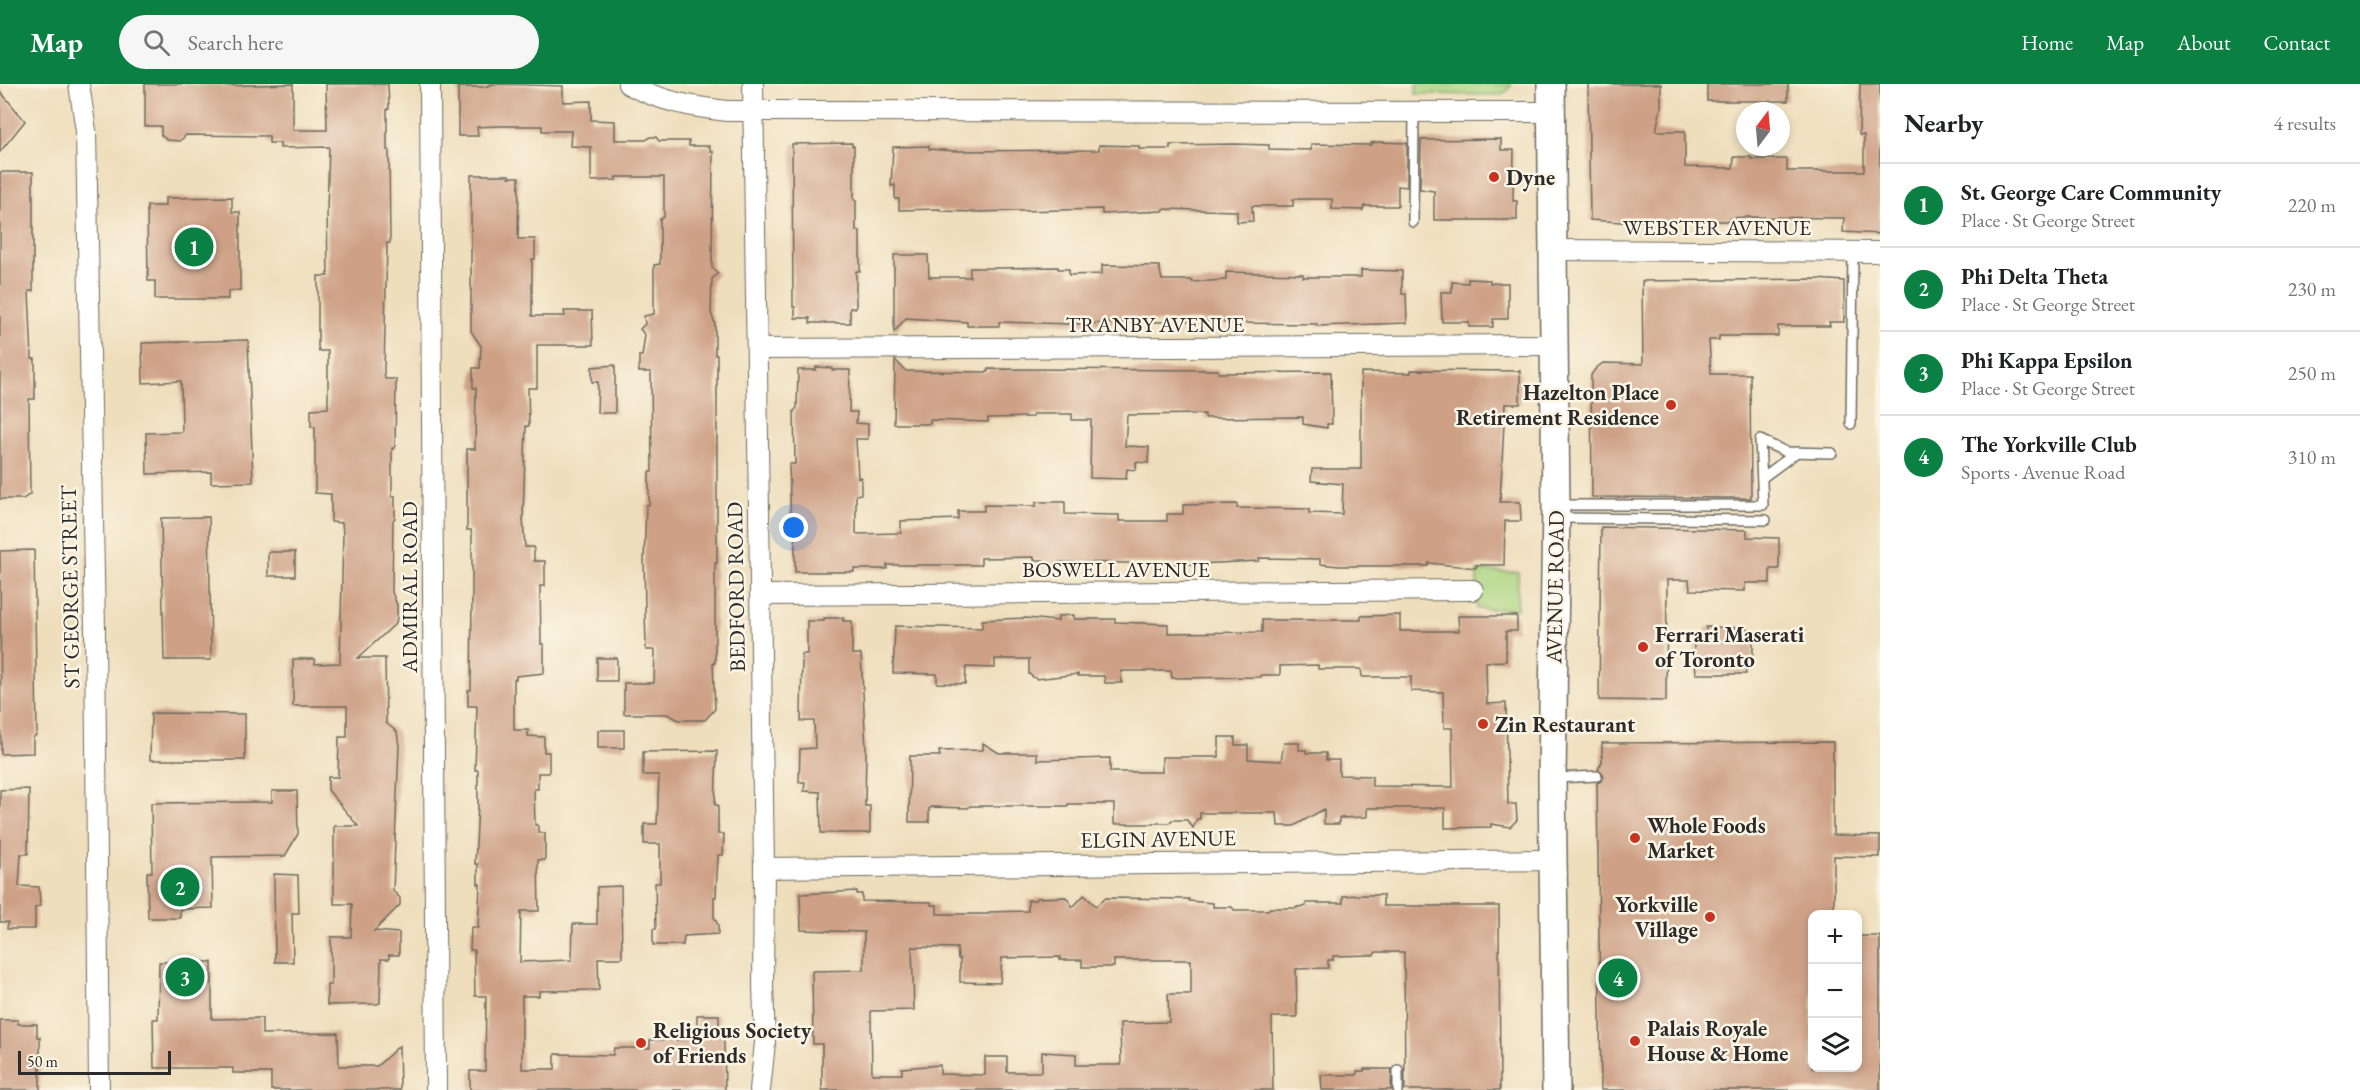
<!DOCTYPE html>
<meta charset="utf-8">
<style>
:root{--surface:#fff;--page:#f6f6f6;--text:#202124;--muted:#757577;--line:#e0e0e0;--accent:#0b8043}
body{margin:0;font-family:"EB Garamond",serif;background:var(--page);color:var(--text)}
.controls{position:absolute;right:18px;bottom:18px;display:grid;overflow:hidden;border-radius:12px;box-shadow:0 3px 9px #0003}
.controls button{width:54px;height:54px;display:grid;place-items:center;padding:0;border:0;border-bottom:2px solid var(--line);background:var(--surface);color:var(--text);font:30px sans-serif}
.compass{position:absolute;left:1736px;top:18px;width:54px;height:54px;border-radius:50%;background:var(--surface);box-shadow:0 3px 9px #0003;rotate:16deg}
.scale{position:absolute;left:18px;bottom:15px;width:153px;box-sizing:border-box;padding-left:6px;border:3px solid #2b2b2b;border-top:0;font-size:16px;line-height:21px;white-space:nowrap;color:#2b2b2b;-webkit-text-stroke:4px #fcf5e5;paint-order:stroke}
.you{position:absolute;left:794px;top:444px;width:21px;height:21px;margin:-15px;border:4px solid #fff;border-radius:50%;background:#1a73e8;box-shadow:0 0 0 9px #1a73e833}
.badge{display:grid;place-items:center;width:39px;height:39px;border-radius:50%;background:var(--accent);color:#fff;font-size:20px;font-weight:700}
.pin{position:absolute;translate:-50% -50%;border:3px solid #fff;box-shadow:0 2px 6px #0006}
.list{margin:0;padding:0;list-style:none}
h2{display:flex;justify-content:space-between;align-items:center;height:78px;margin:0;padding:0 24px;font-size:26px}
h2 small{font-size:20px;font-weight:400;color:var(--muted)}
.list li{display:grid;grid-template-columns:39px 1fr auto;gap:18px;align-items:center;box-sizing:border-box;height:84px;padding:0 24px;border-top:2px solid var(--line)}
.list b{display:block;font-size:22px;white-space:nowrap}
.list p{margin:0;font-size:20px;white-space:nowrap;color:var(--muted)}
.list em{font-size:20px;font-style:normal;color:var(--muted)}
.icon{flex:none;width:33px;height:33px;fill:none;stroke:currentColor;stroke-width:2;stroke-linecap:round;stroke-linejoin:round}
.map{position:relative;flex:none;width:1880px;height:1006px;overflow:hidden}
header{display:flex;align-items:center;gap:36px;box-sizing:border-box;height:84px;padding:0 30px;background:var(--accent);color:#fff}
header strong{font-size:28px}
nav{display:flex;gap:33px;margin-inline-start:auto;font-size:21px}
.search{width:420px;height:54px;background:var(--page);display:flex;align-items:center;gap:15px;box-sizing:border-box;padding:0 21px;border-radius:33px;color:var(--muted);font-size:22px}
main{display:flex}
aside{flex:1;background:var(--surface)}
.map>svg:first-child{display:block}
</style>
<header>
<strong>Map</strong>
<div class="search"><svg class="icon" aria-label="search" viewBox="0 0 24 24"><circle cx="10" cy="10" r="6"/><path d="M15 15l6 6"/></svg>Search here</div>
<nav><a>Home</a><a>Map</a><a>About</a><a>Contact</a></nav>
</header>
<main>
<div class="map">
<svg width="1880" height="1006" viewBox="0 0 1880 1006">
<rect width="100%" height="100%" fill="#fcf5e5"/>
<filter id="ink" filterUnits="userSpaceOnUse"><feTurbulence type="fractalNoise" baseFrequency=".0167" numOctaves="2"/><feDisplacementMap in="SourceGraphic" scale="12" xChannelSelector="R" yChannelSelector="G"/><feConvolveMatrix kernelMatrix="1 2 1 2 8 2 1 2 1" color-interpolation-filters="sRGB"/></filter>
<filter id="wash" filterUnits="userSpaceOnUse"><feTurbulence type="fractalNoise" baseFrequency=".008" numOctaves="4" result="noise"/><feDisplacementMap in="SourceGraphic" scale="24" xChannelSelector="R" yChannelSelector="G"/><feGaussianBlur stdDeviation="1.35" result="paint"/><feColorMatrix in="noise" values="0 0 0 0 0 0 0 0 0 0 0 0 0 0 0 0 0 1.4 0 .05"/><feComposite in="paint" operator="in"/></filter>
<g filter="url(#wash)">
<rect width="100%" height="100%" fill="#eedebc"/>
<!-- green -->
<g fill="#abd480" stroke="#6b8056" stroke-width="1.5">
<polygon points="1417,0 1512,0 1506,8 1500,11 1416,10"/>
<polygon points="1477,487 1518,488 1517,525 1477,525"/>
</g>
<g id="blocks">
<!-- building -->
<g fill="#cea186" fill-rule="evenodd">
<polygon points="145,0 220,0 220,2 293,0 293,46 327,46 326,0 388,0 389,25 387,25 387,66 389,66 390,159 387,159 384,288 385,295 396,295 395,364 392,364 392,412 395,412 395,434 393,436 392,508 397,521 397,533 396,539 358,574 385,574 386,639 397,648 399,662 393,807 400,814 400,821 374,847 399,849 399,871 389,871 389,875 381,875 380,919 377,920 327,921 327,901 331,901 331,853 351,853 352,820 334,820 334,742 358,742 328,706 328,693 338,693 339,653 347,653 347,622 293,622 293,575 315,575 315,580 340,579 343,450 342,439 331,438 331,410 315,409 315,343 311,343 311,325 328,324 328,267 319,267 318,263 318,192 328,192 327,125 329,63 280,64 280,59 269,59 269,52 186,51 180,57 167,56 161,51 161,42 145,42"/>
<polygon points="492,0 563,2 563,18 591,17 591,36 615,37 615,56 646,56 650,53 656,53 659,57 689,57 689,62 710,62 710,67 713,67 712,184 718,189 712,195 711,229 715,240 715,271 717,271 717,479 715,479 715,579 713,579 715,625 705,636 679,636 667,630 624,630 624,599 654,599 655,566 646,566 644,477 646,421 649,421 649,388 652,388 651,288 639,288 639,272 642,272 645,251 640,245 645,240 644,232 654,230 654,181 660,180 660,135 664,133 664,93 616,93 616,96 591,97 591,63 570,62 571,47 542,47 542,42 497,42 477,43 478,52 458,52 458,3 485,3"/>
<polygon points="1588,0 1661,0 1661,24 1656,47 1685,47 1685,83 1733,84 1734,73 1751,73 1751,75 1787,75 1787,87 1864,87 1864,51 1859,51 1860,0 1880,0 1880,150 1843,148 1844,134 1745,133 1730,134 1730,137 1636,137 1637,139 1590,136"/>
<rect x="1707" y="0" width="81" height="17"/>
<polygon points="0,7 25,37 0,68"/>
<polygon points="1501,55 1501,66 1514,66 1513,117 1517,117 1517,136 1434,136 1434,107 1420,105 1421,56"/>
<polygon points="1379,58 1407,59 1407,103 1398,102 1398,122 1364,122 1363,126 1332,125 1332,115 1293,115 1293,122 1252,122 1253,137 1237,138 1237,127 1163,125 1163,127 1102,130 1102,125 977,128 940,127 940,125 899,126 899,115 895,115 895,101 891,102 893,63 929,62 929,65 955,67 1099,66 1099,61 1139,62 1139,65 1170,65 1170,61 1235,60 1269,61 1269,65 1311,66 1311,60 1371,61 1371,59"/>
<polygon points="852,59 852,62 854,62 854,116 856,116 856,147 860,147 860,187 856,187 856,224 850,224 850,239 810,239 810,234 795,234 795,223 793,223 792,60"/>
<polygon points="0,88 33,88 33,207 29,207 32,275 35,275 35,315 29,315 30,410 23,415 0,415"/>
<polygon points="471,91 509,91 509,93 519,93 518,155 535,155 535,175 532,175 532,232 565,232 564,227 592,227 593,261 537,261 537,304 528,304 529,342 526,342 523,434 525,463 534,463 534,477 545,477 545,502 540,502 541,560 544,560 544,589 516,592 516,595 514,595 514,646 528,646 528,652 544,653 544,668 549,668 549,689 538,689 538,705 534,705 535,741 538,741 538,749 545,749 545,776 538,776 539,827 521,827 520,878 572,876 573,840 597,840 597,803 621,802 622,874 598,874 599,906 539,907 539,912 522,912 522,985 555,985 555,970 613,971 614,964 650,964 650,956 697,956 697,931 719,931 719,943 721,943 724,959 725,1006 470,1006 470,987 485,987 486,912 475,912 474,866 470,866 471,843 478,844 480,800 478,800 478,780 475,780 478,720 478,686 475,686 477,622 468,622 468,606 471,606 472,511 472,453 471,446 467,446 467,365 475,365 476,304 473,304 473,284 480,284 481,262 471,247"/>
<polygon points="232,113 232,128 240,128 240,206 228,207 228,215 155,215 155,197 148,197 147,122 165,122 165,114"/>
<polygon points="894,171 928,171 929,193 970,193 970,184 1002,184 1058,183 1058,185 1069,185 1069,191 1102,190 1102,181 1159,182 1162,196 1192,196 1192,198 1226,196 1226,188 1303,190 1303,193 1361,193 1361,186 1402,187 1402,210 1406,210 1407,239 1317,242 1317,240 1224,239 1224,237 1196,237 1072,240 999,238 999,242 967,242 967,238 906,234 894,248"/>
<polygon points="1468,195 1490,196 1490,199 1508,199 1508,235 1493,235 1493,243 1469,243 1469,238 1442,238 1441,208 1452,208 1452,198 1468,199"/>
<polygon points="1816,195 1844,197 1844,238 1829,238 1830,242 1778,242 1778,252 1719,252 1719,256 1709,256 1711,290 1750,290 1751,414 1592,413 1591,291 1596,284 1603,279 1643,280 1642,197"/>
<polygon points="248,256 253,398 211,399 211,388 147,390 146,349 182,348 181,297 143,299 142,259"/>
<polygon points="895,276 906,287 988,288 988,285 1218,286 1218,289 1331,288 1332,340 1327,340 1327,344 1303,340 1303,333 1205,334 1205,330 1127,331 1125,362 1149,363 1148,379 1136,378 1136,386 1127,385 1126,395 1090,394 1091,336 1072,336 1072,330 1033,330 1033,333 988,334 988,338 930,336 930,340 894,340"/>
<polygon points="615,281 615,329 597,329 598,298 592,298 592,283"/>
<polygon points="816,283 832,284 832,286 850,286 849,328 857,328 856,339 868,340 868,355 856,355 858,394 861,393 861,410 856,411 856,450 901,449 901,437 958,435 958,427 984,427 984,421 1036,422 1036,418 1065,418 1065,430 1119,431 1119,437 1167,437 1167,430 1183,430 1183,421 1237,420 1237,424 1309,425 1309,429 1342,430 1343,400 1311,397 1312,385 1361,385 1361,288 1411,289 1411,286 1520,287 1520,320 1505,320 1500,418 1520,418 1521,437 1505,437 1504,481 1476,481 1476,484 1429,479 1428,482 1339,482 1320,480 1320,475 1259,474 1259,477 1196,480 1059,478 1059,481 1044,481 1044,476 1034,476 1034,473 981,474 981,481 887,481 887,485 854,485 854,488 795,488 795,446 791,444 789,380 795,380 794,327 797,324 798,286 816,286"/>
<polygon points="209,433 211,576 164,576 161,434"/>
<polygon points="1601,443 1747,446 1747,453 1779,454 1779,485 1770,485 1770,499 1745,499 1745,507 1690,506 1689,496 1667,496 1666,617 1599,616"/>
<polygon points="34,466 37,650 33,654 33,669 1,670 0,467"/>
<rect x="268" y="468" width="27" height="24"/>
<polygon points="1074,531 1074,535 1115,535 1115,538 1168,540 1168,549 1262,548 1262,536 1361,536 1361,532 1400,531 1400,547 1459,547 1458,532 1517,532 1517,547 1506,547 1506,577 1486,578 1487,620 1506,619 1508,720 1516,720 1517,736 1510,743 1491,740 1491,743 1445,744 1445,724 1367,724 1367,733 1339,734 1339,740 1324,740 1324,725 1294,742 1278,742 1277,729 1200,729 1200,735 1197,735 1193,744 1187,736 1172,736 1169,739 1153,739 1153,740 1114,740 1114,720 1068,720 1068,722 970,722 968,724 932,723 929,725 929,738 909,738 910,672 940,672 939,667 983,666 983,659 999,669 1037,669 1037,676 1110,674 1110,688 1162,688 1162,673 1219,673 1219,653 1235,653 1235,661 1248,661 1248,675 1281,677 1284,659 1299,659 1299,666 1306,666 1306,669 1326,669 1326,676 1339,676 1339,691 1372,692 1372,702 1453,703 1452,644 1444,644 1443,608 1411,607 1411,593 1362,593 1361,585 1318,585 1318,581 1280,582 1280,591 1261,591 1261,593 1172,594 1171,587 1121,587 1122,599 1105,599 1104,592 1078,592 1078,590 1036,595 1029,590 1029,575 995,575 995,584 966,583 965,600 937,599 937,590 893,589 895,542 982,544 982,536 1026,534 1058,537 1058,532"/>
<polygon points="824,534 843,534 843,537 852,537 852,570 861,570 866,665 865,722 870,722 870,749 821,749 820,708 804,707 805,698 799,698 800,665 815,664 814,637 801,637 802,570 807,570 807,537 824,537"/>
<polygon points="1706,543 1747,544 1747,551 1753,551 1753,583 1746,583 1746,590 1696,590 1693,550 1706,550"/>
<rect x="597" y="574" width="20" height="23"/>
<polygon points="151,629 245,630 245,676 150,676"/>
<rect x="598" y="646" width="26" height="18"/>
<polygon points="1833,658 1833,751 1880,752 1880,773 1834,772 1834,831 1812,831 1812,984 1857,984 1857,852 1880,852 1880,1006 1601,1006 1597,699 1601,697 1604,692 1602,688 1598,685 1602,678 1602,659"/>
<polygon points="717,667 715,721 718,721 718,750 724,750 723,771 718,771 716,813 714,813 714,833 718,841 718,850 684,852 683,861 653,861 653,845 656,845 655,799 660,799 660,760 644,760 644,740 657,740 659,691 643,691 643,668"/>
<polygon points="29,705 28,770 21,770 19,802 39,803 40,822 35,823 35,845 7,845 8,838 0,838 0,706"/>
<polygon points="272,707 297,707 298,750 285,772 212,773 213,824 180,825 180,834 148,834 147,788 152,788 151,719 272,718"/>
<polygon points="274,790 298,791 299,829 292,829 293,878 275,878"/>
<path d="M857 807V810H862V817L931 818V821H937V830H989V828L1028 827V816H1036V814L1066 813 1073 823 1084 811 1096 822 1105 814 1189 815V817L1213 819V823H1232L1234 826H1268L1270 824H1297V823L1306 822V819H1343V812L1359 811H1383V822H1499L1500 1006H1405L1404 868H1376L1374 871 1333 872V876H1328V884L1296 885 1297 933H1272L1273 1006H822V960H813L812 887 864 886V848L801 846 800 810ZM912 863 957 864 958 875H960V898L1000 899 1002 874 1060 873V876H1082V883H1114V876H1191V910H1168L1169 938 1120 939 1121 981H1076V970L1042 968V988H1007V973H985V991L940 990V981L902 984V990H872L871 927 914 926Z"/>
<polygon points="159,878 212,878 212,935 262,934 262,950 338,949 339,982 377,982 399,962 400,1006 271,1006 271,989 233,989 233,984 154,984 153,935 158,935"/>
<polygon points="0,936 18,936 18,940 37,940 37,953 40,953 40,1006 0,1006"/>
<polygon points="1364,985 1392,985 1391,1006 1322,1006 1321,991 1357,991 1357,987 1364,987"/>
</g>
</g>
</g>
<g filter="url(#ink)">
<use href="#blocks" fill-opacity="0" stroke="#6f6a5e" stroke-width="1.5"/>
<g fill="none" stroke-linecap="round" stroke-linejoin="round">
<defs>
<g id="service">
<polyline points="1413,138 1414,28"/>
<polyline points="1851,340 1853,168"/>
<polyline points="1762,394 1797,368"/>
<polyline points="1557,421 1763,421 1760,356 1786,368 1832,369"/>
<polyline points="1559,434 1766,436"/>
<polyline points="1555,694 1597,692"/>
<polyline points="1398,1006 1398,986"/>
</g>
<g id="minor">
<polyline points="79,0 86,47 95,546 99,1006"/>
<polyline points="430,0 436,1006"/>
<path d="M628 0C660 17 691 23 727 27L1551 28"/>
<polyline points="753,0 764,784 763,901 765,959 760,1006"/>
<polyline points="1554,166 1880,168"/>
<polyline points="757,265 1554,261"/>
<polyline points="760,511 1473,506"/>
<polyline points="764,784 1554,776"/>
</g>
<polyline id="secondary" points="1551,0 1556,421 1552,694 1556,1006"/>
</defs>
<!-- service casing -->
<use href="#service" stroke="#6f6a5e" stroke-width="12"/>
<!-- minor casing -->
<use href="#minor" stroke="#6f6a5e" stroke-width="22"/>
<!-- secondary casing -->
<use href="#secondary" stroke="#6f6a5e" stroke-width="30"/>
<!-- service -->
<use href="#service" stroke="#fff" stroke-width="9"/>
<!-- minor -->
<use href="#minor" stroke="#fff" stroke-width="20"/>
<!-- secondary -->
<use href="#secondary" stroke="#fff" stroke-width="27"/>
</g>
</g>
<!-- markers -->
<g fill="#c8321e" stroke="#fcf5e5" stroke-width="2">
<circle cx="1494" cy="93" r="6"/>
<circle cx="1671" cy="321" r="6"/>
<circle cx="1643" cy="563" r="6"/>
<circle cx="1483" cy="640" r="6"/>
<circle cx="1635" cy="754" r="6"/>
<circle cx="1710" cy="833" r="6"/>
<circle cx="1635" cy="957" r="6"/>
<circle cx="641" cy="959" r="6"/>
</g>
<g text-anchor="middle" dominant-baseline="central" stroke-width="5" stroke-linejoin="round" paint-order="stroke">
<!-- poi labels -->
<g font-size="22" font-weight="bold" fill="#2b2b2b" stroke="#fcf5e5" text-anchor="start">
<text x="1506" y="93">Dyne</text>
<text x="1659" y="308" text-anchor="end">Hazelton Place<tspan x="1659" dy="25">Retirement Residence</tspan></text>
<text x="1655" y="550">Ferrari Maserati<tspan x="1655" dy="25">of Toronto</tspan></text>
<text x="1495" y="640">Zin Restaurant</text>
<text x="1647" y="741">Whole Foods<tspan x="1647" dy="25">Market</tspan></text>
<text x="1698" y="820" text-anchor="end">Yorkville<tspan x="1698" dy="25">Village</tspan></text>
<text x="1647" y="944">Palais Royale<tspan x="1647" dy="25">House &amp; Home</tspan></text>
<text x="653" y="946">Religious Society<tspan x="653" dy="25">of Friends</tspan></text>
</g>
<!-- street labels -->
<g font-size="22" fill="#2b2b2b" stroke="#fcf5e5">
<text x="1717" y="143">WEBSTER AVENUE</text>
<text x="1155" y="240">TRANBY AVENUE</text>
<text x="1116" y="485">BOSWELL AVENUE</text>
<text transform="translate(70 503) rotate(-91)">ST GEORGE STREET</text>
<text transform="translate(409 503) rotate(-90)">ADMIRAL ROAD</text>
<text transform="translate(736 503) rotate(-91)">BEDFORD ROAD</text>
<text transform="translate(1555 503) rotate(-89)">AVENUE ROAD</text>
<text transform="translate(1158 755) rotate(-1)">ELGIN AVENUE</text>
</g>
</g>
</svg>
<div class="controls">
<button>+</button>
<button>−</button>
<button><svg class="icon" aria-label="layers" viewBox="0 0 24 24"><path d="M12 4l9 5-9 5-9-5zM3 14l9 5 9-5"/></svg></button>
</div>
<svg class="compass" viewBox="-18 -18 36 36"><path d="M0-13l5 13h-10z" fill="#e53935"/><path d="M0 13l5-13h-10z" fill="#757577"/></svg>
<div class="scale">50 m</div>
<div class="you"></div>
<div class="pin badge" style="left:194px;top:163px">1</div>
<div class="pin badge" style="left:180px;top:803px">2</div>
<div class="pin badge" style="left:185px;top:893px">3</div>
<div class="pin badge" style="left:1618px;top:894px">4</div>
</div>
<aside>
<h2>Nearby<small>4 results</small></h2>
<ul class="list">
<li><span class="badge">1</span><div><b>St. George Care Community</b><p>Place · St George Street</p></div><em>220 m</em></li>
<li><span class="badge">2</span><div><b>Phi Delta Theta</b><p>Place · St George Street</p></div><em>230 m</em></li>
<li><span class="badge">3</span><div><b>Phi Kappa Epsilon</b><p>Place · St George Street</p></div><em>250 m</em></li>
<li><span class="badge">4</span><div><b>The Yorkville Club</b><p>Sports · Avenue Road</p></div><em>310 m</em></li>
</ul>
</aside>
</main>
